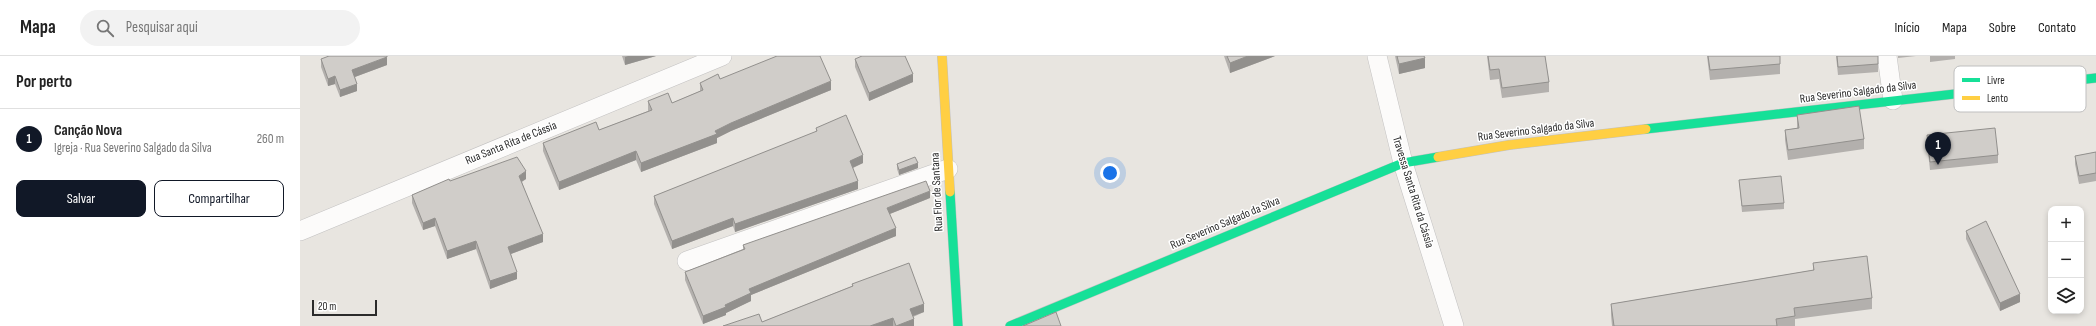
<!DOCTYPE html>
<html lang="pt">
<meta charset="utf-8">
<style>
:root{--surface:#fff;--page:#f2f2f2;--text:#222;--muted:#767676;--line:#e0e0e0;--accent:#111827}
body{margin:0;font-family:"Sofia Sans Condensed",sans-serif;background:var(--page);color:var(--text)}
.controls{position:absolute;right:12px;bottom:12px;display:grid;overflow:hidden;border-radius:8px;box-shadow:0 2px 6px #0003}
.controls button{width:36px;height:36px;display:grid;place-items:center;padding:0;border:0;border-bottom:1px solid var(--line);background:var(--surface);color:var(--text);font:20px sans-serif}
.scale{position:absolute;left:12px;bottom:10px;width:65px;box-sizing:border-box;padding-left:4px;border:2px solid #2b2b2b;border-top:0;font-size:11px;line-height:14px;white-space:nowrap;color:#2b2b2b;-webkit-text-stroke:3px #fff;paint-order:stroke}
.you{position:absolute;left:810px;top:117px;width:14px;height:14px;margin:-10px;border:3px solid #fff;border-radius:50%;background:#1a73e8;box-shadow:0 0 0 6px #1a73e833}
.badge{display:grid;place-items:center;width:26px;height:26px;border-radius:50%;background:var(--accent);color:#fff;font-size:13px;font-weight:700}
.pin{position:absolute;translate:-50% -33px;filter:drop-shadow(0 1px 2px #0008)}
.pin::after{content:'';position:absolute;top:21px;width:14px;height:12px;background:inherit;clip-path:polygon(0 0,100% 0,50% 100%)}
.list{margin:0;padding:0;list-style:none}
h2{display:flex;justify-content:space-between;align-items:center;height:52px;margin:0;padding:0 16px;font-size:17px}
h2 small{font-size:13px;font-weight:400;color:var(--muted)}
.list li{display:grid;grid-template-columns:26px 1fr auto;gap:12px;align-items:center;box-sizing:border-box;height:60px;padding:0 16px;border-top:1px solid var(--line)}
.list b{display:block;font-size:15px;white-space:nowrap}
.list p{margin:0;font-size:13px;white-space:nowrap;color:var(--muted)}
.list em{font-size:13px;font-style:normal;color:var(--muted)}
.actions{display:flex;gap:8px;padding:12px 16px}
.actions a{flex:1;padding:9px 0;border:1px solid var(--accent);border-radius:8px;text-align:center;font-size:14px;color:var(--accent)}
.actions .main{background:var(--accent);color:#fff}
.icon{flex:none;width:22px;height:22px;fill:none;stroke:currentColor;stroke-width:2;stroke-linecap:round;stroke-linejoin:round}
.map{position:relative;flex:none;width:1796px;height:270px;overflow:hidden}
header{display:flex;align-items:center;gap:24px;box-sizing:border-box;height:56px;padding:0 20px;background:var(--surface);border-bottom:1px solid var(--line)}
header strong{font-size:19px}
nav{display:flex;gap:22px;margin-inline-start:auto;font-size:14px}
.search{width:280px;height:36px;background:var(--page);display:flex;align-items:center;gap:10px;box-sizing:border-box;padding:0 14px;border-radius:22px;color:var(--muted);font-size:15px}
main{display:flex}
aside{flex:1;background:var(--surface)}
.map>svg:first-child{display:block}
</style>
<header>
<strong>Mapa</strong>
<div class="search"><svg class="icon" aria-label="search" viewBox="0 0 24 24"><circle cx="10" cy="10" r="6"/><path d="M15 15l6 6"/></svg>Pesquisar aqui</div>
<nav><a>Início</a><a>Mapa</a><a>Sobre</a><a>Contato</a></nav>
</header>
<main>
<aside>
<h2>Por perto<small></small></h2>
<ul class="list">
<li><span class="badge">1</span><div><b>Canção Nova</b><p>Igreja · Rua Severino Salgado da Silva</p></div><em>260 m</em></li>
</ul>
<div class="actions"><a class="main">Salvar</a><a>Compartilhar</a></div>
</aside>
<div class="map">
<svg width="1796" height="270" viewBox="0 0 1796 270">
<rect width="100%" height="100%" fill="#e8e5e0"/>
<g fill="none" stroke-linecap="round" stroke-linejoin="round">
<defs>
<g id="street">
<polyline points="1077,0 1103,107 1154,270"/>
<polyline points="1587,0 1593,44"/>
<polyline points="0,175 422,0"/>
<polyline points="387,205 648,113"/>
</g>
<g id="fast">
<polyline points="1346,73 1796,22"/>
<polyline points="650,136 658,270"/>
<polyline points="710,270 1103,107 1138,101"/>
</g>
<g id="slow">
<polyline points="642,0 650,136"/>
<polyline points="1138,101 1209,89 1346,73"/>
</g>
</defs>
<!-- street casing -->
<use href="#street" stroke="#c2c1c1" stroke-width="20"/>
<!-- fast casing -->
<use href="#fast" stroke="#c2c1c1" stroke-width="10"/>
<!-- slow casing -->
<use href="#slow" stroke="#c2c1c1" stroke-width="10"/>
<!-- street -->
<use href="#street" stroke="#fcfbfa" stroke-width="19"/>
<!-- fast -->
<use href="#fast" stroke="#16e098" stroke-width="9"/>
<!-- slow -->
<use href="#slow" stroke="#ffcf43" stroke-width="9"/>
</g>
<!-- wall -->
<g fill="#b3b0ad">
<polygon points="322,0 356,0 325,9"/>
<polygon points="924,0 975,0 930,17"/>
<polygon points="1095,0 1124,0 1125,12 1099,18"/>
<polygon points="1187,0 1245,0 1249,26 1249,36 1202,42 1199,23 1190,24"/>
<polygon points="1407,0 1480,0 1480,18 1410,24"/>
<polygon points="1536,0 1578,0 1578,16 1538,19"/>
<polygon points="1598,0 1616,0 1598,2"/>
<polygon points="1630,0 1655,0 1655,3 1630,6"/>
<polygon points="21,3 87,9 55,21 57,35 40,41 35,28 28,30 21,11"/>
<polygon points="555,3 613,26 569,45 555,11"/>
<polygon points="420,23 531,34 431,75 417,82 417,87 341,116 336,104 259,134 243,95 243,87 299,74 348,55 348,45 372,47 400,35 400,27"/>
<polygon points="1497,59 1564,83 1564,93 1488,104 1485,84 1485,74 1497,72"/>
<polygon points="516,72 563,107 553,112 558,133 435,176 433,170 372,193 354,148 354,140 516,76"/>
<polygon points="1627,79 1698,99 1698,107 1630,114 1627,87"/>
<polygon points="1796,96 1796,125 1779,128 1775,108 1775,100"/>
<polygon points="597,108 618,112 599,119 597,113"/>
<polygon points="226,123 222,126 243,186 211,198 217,223 190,233 176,193 147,203 135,170 123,174 112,147 112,139 150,125"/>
<polygon points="1439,124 1484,147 1484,153 1442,156"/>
<polygon points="630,142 590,158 596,180 451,239 451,245 426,257 426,259 403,268 385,224 385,216 443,193 443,189"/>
<polygon points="1666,175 1720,246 1700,255 1666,183"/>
<polygon points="1513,207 1572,242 1572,253 1495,263 1495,270 1312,270 1311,259 1311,248 1513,214"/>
<polygon points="552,228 624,256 613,261 614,270 423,270 462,266 552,230"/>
</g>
<!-- shaded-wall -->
<g fill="#92908d">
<polygon points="328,0 356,0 325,9 325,1"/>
<polygon points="948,0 975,0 930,17 930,7"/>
<polygon points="87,1 87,9 52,22 52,14"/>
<polygon points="1125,2 1125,12 1099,18 1099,8"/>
<polygon points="613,18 613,26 569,45 569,37"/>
<polygon points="35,20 35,28 28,30 28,23"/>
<polygon points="531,25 531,34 431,75 417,82 417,87 341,116 341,107 415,75 431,67"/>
<polygon points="57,28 57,35 40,41 40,34"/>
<polygon points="336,95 336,104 259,134 259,126"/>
<polygon points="563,99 563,107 550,113 550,105"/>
<polygon points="618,107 618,112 599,119 599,114"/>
<polygon points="226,115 226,123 219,127 219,120"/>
<polygon points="558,125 558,133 435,176 435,168"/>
<polygon points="630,135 630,142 587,159 587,152"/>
<polygon points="135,162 135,170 123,174 123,167"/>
<polygon points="433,162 433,170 372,193 372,185"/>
<polygon points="596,172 596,180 451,239 451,245 426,257 426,259 403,268 403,260 425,249 449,233"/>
<polygon points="243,178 243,186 208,199 208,191"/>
<polygon points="176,185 176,193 147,203 147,195"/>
<polygon points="217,216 217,223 190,233 190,225"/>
<polygon points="1720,238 1720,246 1700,255 1700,247"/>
<polygon points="624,248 624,256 610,261 610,253"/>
<polygon points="593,262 593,270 570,270"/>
<polygon points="614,263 614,270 596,270"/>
</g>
<!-- building -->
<g fill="#d0cdc9" stroke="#92908d">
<polygon points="29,0 87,0 87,1 52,14 57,28 40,34 35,20 28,23 21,3"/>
<polygon points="477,0 520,0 531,25 431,67 415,75 417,78 341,107 336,95 259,126 243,87 296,66 299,74 352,54 348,45 368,37 372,47 403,34 400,27 418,18 420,23"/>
<polygon points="562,0 605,0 613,18 569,37 555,3"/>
<polygon points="927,0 948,0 930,7"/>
<polygon points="1097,0 1124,0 1125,2 1099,8"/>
<polygon points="1188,0 1245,0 1249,26 1202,32 1199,13 1190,14"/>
<polygon points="1408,0 1480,0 1480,8 1410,14"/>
<polygon points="1537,0 1578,0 1578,8 1538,11"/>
<polygon points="1559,50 1564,83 1488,94 1485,74 1499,72 1497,59"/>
<polygon points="546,59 563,99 550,105 558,125 435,168 433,162 372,185 354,140 517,75 516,72"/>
<polygon points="1695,72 1698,99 1630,106 1627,79"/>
<polygon points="1796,96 1796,117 1779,120 1775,100"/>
<polygon points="217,101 226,115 219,120 243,178 208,191 217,216 190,225 176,185 147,195 135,162 123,167 112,139 149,123 150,125"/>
<polygon points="615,101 618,107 599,114 597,108"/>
<polygon points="1481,120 1484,147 1442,150 1439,124"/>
<polygon points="626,125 630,135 587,152 596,172 449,233 451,237 425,249 426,251 403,260 385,216 445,193 443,189"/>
<polygon points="1686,165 1720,238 1700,247 1666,175"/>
<polygon points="1567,200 1572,242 1494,252 1495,260 1476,263 1477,270 1314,270 1311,248 1514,214 1513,207"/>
<polygon points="609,207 624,248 610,253 614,263 596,270 593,262 570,270 423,270 459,258 462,266 553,230 552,228"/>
<polygon points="756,256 761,270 723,270"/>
</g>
<g text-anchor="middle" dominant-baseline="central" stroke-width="3" stroke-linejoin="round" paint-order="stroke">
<!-- street labels -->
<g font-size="12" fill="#2b2b2b" stroke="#fff">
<text transform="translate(1558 36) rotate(-7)">Rua Severino Salgado da Silva</text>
<text transform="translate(1236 74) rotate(-7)">Rua Severino Salgado da Silva</text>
<text transform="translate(211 87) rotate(-22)">Rua Santa Rita de Cássia</text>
<text transform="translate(637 136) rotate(-93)">Rua Flor de Santana</text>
<text transform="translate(1113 136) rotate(73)">Travessa Santa Rita da Cássia</text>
<text transform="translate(925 167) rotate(-23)">Rua Severino Salgado da Silva</text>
</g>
</g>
<!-- legend -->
<rect x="1654" y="10" width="132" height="46" rx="6" fill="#fff" stroke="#bfbfbf" stroke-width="1"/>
<rect x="1662" y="22" width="18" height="4" fill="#16e098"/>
<rect x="1662" y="40" width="18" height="4" fill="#ffcf43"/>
<g font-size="11" fill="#2b2b2b">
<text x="1687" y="28">Livre</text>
<text x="1687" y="46">Lento</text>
</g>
</svg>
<div class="controls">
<button>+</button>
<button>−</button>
<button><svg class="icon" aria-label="layers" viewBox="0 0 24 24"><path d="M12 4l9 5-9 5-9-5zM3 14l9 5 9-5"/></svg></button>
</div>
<div class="scale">20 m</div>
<div class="you"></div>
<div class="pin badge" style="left:1638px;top:109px">1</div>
</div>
</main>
